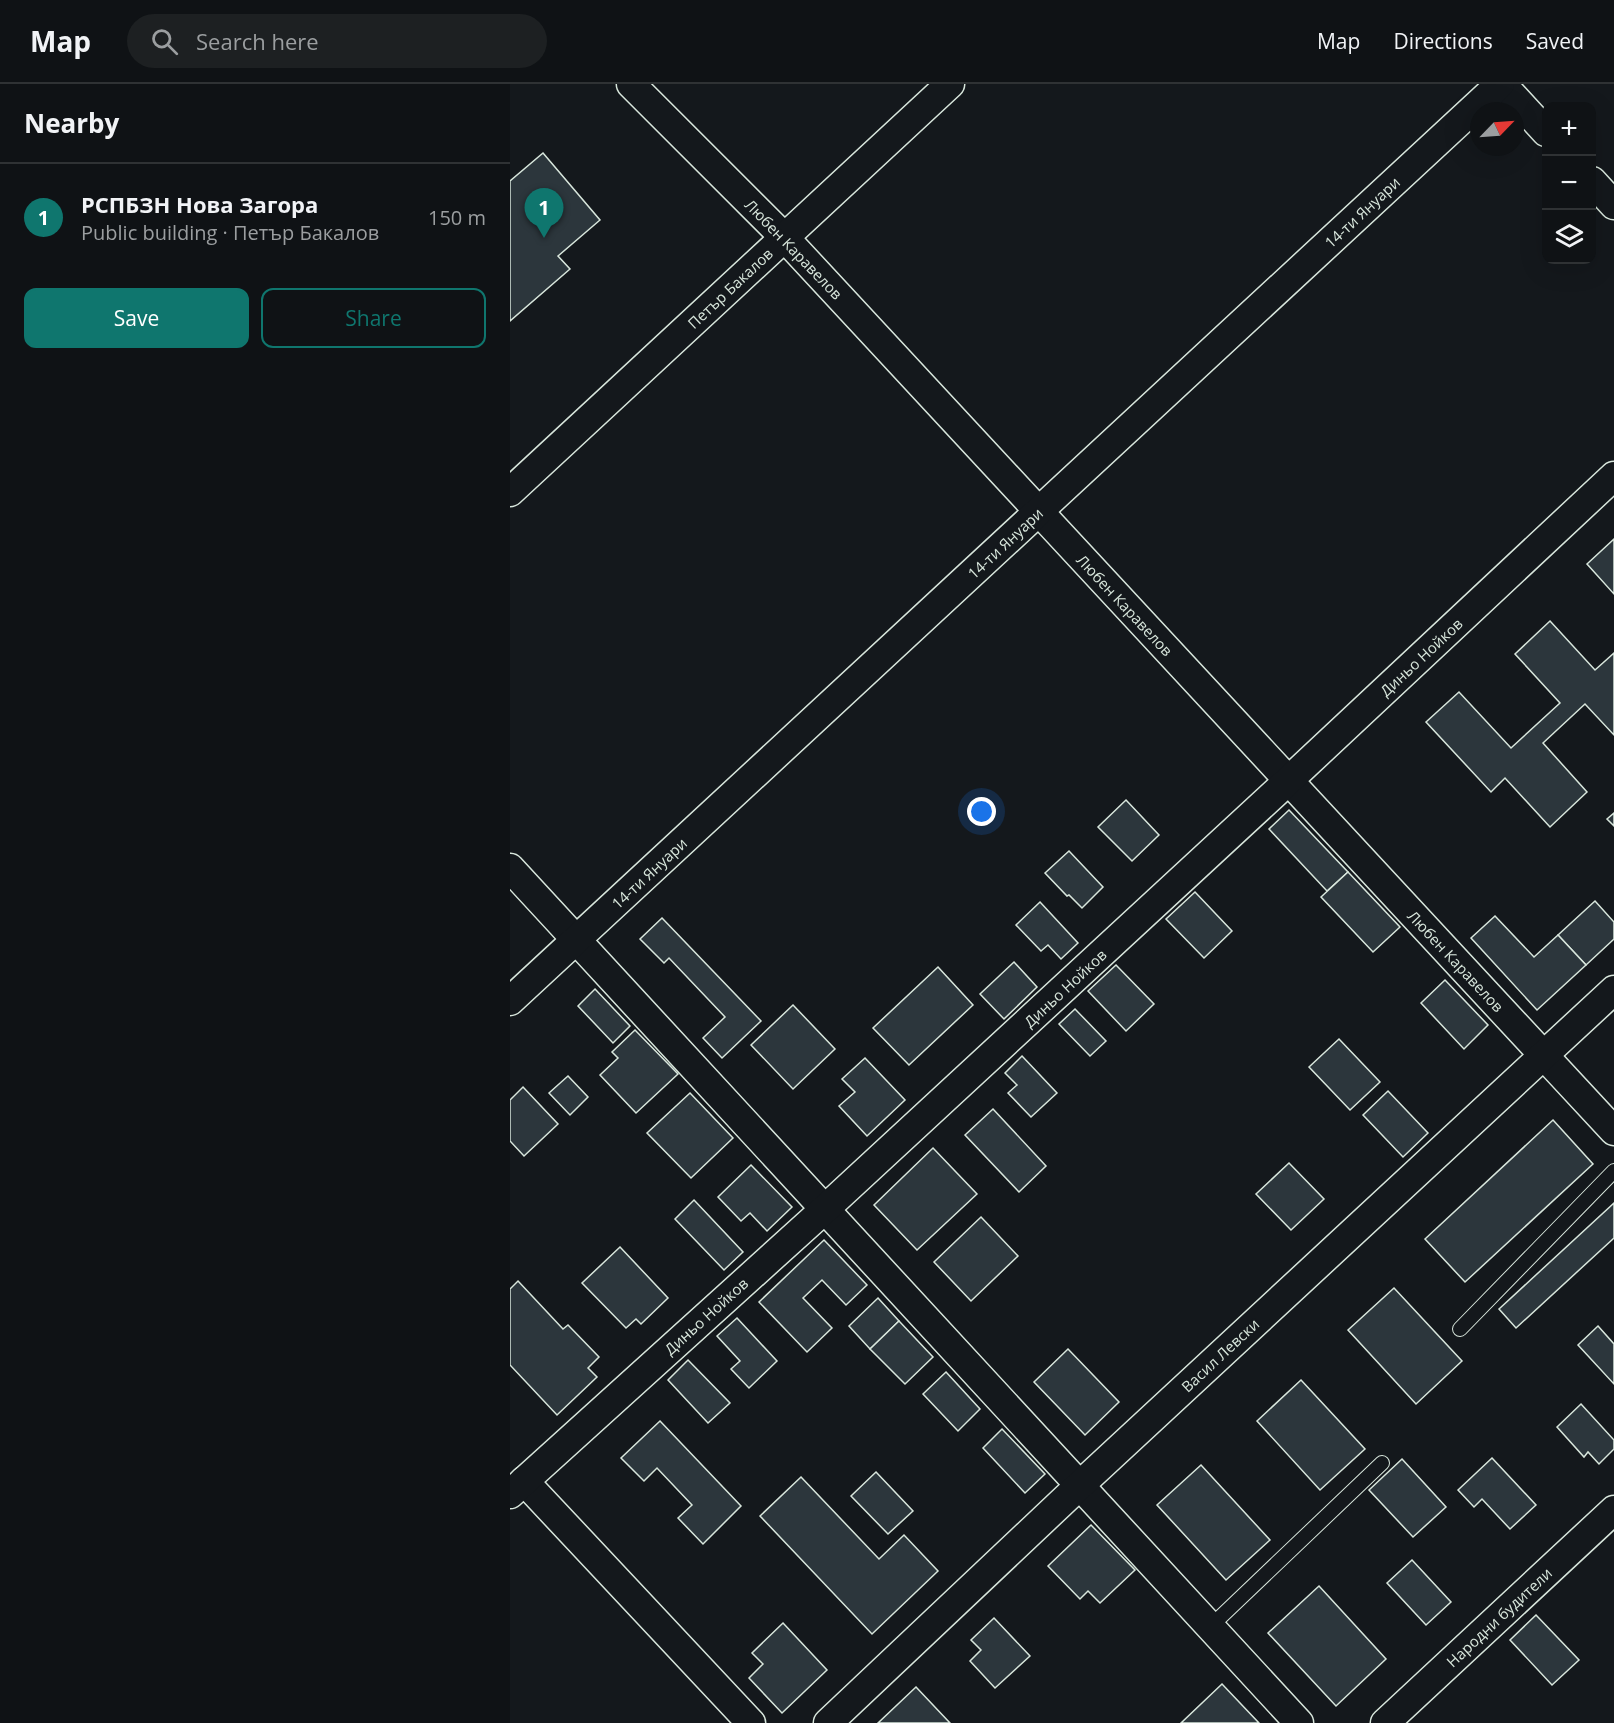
<!DOCTYPE html>
<meta charset="utf-8">
<style>
:root{--surface:#0f1215;--page:#1d2022;--text:#f1f3f6;--muted:#9b9ea0;--line:#2f3234;--accent:#0f766e}
body{margin:0;font-family:"Open Sans",sans-serif;background:var(--page);color:var(--text)}
.controls{position:absolute;right:18px;top:18px;display:grid;overflow:hidden;border-radius:12px;box-shadow:0 6px 24px #0002}
.controls button{width:54px;height:54px;display:grid;place-items:center;padding:0;border:0;border-bottom:2px solid var(--line);background:var(--surface);color:var(--text);font:30px sans-serif}
.compass{position:absolute;left:960px;top:18px;width:54px;height:54px;border-radius:50%;background:var(--surface);box-shadow:0 6px 24px #0002;rotate:65deg}
.you{position:absolute;left:472px;top:728px;width:21px;height:21px;margin:-15px;border:4px solid #fff;border-radius:50%;background:#1a73e8;box-shadow:0 0 0 9px #1a73e833}
.badge{display:grid;place-items:center;width:39px;height:39px;border-radius:50%;background:var(--accent);color:#fff;font-size:20px;font-weight:700}
.pin{position:absolute;translate:-50% -50px;filter:drop-shadow(0 2px 3px #0008)}
.pin::after{content:'';position:absolute;top:32px;width:21px;height:18px;background:inherit;clip-path:polygon(0 0,100% 0,50% 100%)}
.list{margin:0;padding:0;list-style:none}
h2{display:flex;justify-content:space-between;align-items:center;height:78px;margin:0;padding:0 24px;font-size:26px}
h2 small{font-size:20px;font-weight:400;color:var(--muted)}
.list li{display:grid;grid-template-columns:39px 1fr auto;gap:18px;align-items:center;box-sizing:border-box;height:108px;padding:0 24px;border-top:2px solid var(--line)}
.list b{display:block;font-size:22px;white-space:nowrap}
.list p{margin:0;font-size:20px;white-space:nowrap;color:var(--muted)}
.list em{font-size:20px;font-style:normal;color:var(--muted)}
.actions{display:flex;gap:12px;padding:18px 24px}
.actions a{flex:1;padding:14px 0;border:2px solid var(--accent);border-radius:12px;text-align:center;font-size:21px;color:var(--accent)}
.actions .main{background:var(--accent);color:#fff}
.icon{flex:none;width:33px;height:33px;fill:none;stroke:currentColor;stroke-width:2;stroke-linecap:round;stroke-linejoin:round}
.map{position:relative;flex:none;width:1104px;height:1639px;overflow:hidden}
header{display:flex;align-items:center;gap:36px;box-sizing:border-box;height:84px;padding:0 30px;background:var(--surface);border-bottom:2px solid var(--line)}
header strong{font-size:28px}
nav{display:flex;gap:33px;margin-inline-start:auto;font-size:21px}
.search{width:420px;height:54px;background:var(--page);display:flex;align-items:center;gap:15px;box-sizing:border-box;padding:0 21px;border-radius:33px;color:var(--muted);font-size:22px}
main{display:flex}
aside{flex:1;background:var(--surface)}
.map>svg:first-child{display:block}
</style>
<header>
<strong>Map</strong>
<div class="search"><svg class="icon" aria-label="search" viewBox="0 0 24 24"><circle cx="10" cy="10" r="6"/><path d="M15 15l6 6"/></svg>Search here</div>
<nav><a>Map</a><a>Directions</a><a>Saved</a></nav>
</header>
<main>
<aside>
<h2>Nearby<small></small></h2>
<ul class="list">
<li><span class="badge">1</span><div><b>РСПБЗН Нова Загора</b><p>Public building · Петър Бакалов</p></div><em>150 m</em></li>
</ul>
<div class="actions"><a class="main">Save</a><a>Share</a></div>
</aside>
<div class="map">
<svg width="1104" height="1639" viewBox="0 0 1104 1639">
<rect width="100%" height="100%" fill="#14181c"/>
<!-- building -->
<g fill="#2c363c" stroke="#d8e6dc" stroke-width="1.5">
<polygon points="33,69 90,136 48,172 60,185 0,237 0,97"/>
<polygon points="1104,455 1104,510 1077,480"/>
<polygon points="1040,537 1085,586 1104,569 1104,651 1075,620 1033,659 1077,708 1040,743 995,694 981,708 916,638 949,608 1001,664 1050,619 1005,570"/>
<polygon points="616,716 649,751 622,777 588,743"/>
<polygon points="779,726 838,788 817,807 759,745"/>
<polygon points="1104,729 1104,742 1097,735"/>
<polygon points="559,767 593,803 572,824 559,811 557,812 535,789"/>
<polygon points="838,788 890,843 863,868 811,813"/>
<polygon points="685,808 722,847 694,874 656,835"/>
<polygon points="1085,817 1104,838 1104,855 1076,881 1048,851"/>
<polygon points="530,818 568,859 551,875 538,861 531,867 506,841"/>
<polygon points="985,832 1024,873 1048,851 1076,881 1027,926 961,854"/>
<polygon points="152,834 251,937 212,974 193,954 215,933 159,874 154,879 130,855"/>
<polygon points="504,878 527,903 494,935 470,910"/>
<polygon points="606,881 644,920 616,947 578,907"/>
<polygon points="428,883 463,921 399,981 363,944"/>
<polygon points="935,896 978,941 954,965 911,919"/>
<polygon points="85,905 120,942 103,959 68,922"/>
<polygon points="283,921 325,965 283,1005 241,961"/>
<polygon points="565,925 596,957 580,972 549,940"/>
<polygon points="125,946 168,990 126,1029 90,991 108,974 102,968"/>
<polygon points="829,955 870,998 840,1026 799,983"/>
<polygon points="512,972 547,1009 521,1033 498,1009 507,1001 495,989"/>
<polygon points="355,974 395,1016 357,1052 329,1022 345,1008 332,995"/>
<polygon points="58,992 78,1013 60,1031 39,1009"/>
<polygon points="13,1003 48,1040 14,1072 0,1057 0,1016"/>
<polygon points="878,1007 918,1049 893,1073 853,1031"/>
<polygon points="180,1009 223,1054 181,1094 137,1049"/>
<polygon points="483,1025 536,1082 509,1108 455,1051"/>
<polygon points="1043,1036 1083,1080 955,1198 915,1155"/>
<polygon points="423,1064 467,1110 407,1166 364,1121"/>
<polygon points="779,1079 814,1115 781,1146 746,1110"/>
<polygon points="241,1081 282,1123 257,1147 240,1129 231,1137 208,1113"/>
<polygon points="184,1116 233,1168 214,1186 165,1135"/>
<polygon points="1104,1119 1104,1154 1006,1244 989,1225"/>
<polygon points="471,1133 508,1172 461,1217 424,1178"/>
<polygon points="314,1156 357,1201 336,1221 312,1196 293,1214 322,1244 297,1268 249,1218"/>
<polygon points="110,1163 158,1214 131,1240 126,1235 116,1244 72,1199"/>
<polygon points="8,1197 53,1245 58,1241 89,1273 78,1284 87,1293 47,1331 0,1281 0,1205"/>
<polygon points="884,1204 952,1277 906,1320 838,1246"/>
<polygon points="368,1214 389,1237 360,1265 339,1242"/>
<polygon points="227,1234 267,1277 239,1304 221,1285 230,1277 207,1252"/>
<polygon points="389,1237 423,1273 395,1300 360,1265"/>
<polygon points="1088,1242 1104,1260 1104,1300 1068,1261"/>
<polygon points="558,1265 609,1318 575,1351 524,1298"/>
<polygon points="178,1276 220,1319 198,1339 158,1296"/>
<polygon points="436,1288 470,1325 448,1347 413,1310"/>
<polygon points="791,1296 855,1365 810,1406 747,1337"/>
<polygon points="1071,1320 1104,1356 1104,1365 1089,1380 1078,1368 1074,1373 1047,1343"/>
<polygon points="150,1337 231,1422 193,1460 168,1434 182,1421 147,1384 134,1397 111,1374"/>
<polygon points="492,1345 535,1390 515,1409 473,1364"/>
<polygon points="982,1374 1026,1421 1000,1445 972,1415 964,1423 948,1406"/>
<polygon points="892,1375 936,1423 903,1453 859,1406"/>
<polygon points="691,1381 760,1456 716,1496 647,1421"/>
<polygon points="366,1388 403,1427 378,1450 341,1412"/>
<polygon points="291,1393 369,1475 394,1451 428,1487 362,1550 250,1432"/>
<polygon points="581,1441 625,1486 590,1519 578,1507 570,1515 538,1482"/>
<polygon points="902,1476 941,1518 916,1541 877,1499"/>
<polygon points="809,1502 876,1575 826,1622 758,1549"/>
<polygon points="1026,1531 1069,1576 1042,1601 1000,1556"/>
<polygon points="484,1534 520,1572 485,1604 460,1577 471,1566 461,1556"/>
<polygon points="273,1539 317,1586 272,1629 239,1594 253,1580 242,1569"/>
<polygon points="712,1600 749,1639 671,1639"/>
<polygon points="406,1603 440,1639 368,1639"/>
</g>
<g fill="none" stroke-linecap="round" stroke-linejoin="round">
<defs>
<g id="service">
<polyline points="950,1245 1104,1087"/>
<polyline points="700,1543 872,1379"/>
</g>
<g id="minor">
<polyline points="121,0 275,154 1104,1047"/>
<polyline points="992,0 1036,48"/>
<polyline points="1082,97 1104,121"/>
<polyline points="0,408 440,0"/>
<polyline points="0,784 789,1639"/>
<polyline points="0,917 990,0"/>
<polyline points="14,1397 241,1639"/>
<polyline points="0,1410 315,1125 778,697 1104,392"/>
<polyline points="318,1639 569,1402 1104,906"/>
<polyline points="875,1639 1104,1426"/>
</g>
</defs>
<!-- service casing -->
<use href="#service" stroke="#d8e6dc" stroke-width="16"/>
<!-- minor casing -->
<use href="#minor" stroke="#d8e6dc" stroke-width="31"/>
<!-- service -->
<use href="#service" stroke="#14181c" stroke-width="14"/>
<!-- minor -->
<use href="#minor" stroke="#14181c" stroke-width="28"/>
</g>
<g text-anchor="middle" dominant-baseline="central" stroke-width="4.5" stroke-linejoin="round" paint-order="stroke">
<!-- street labels -->
<g font-size="15" fill="#d8e6dc" stroke="#14181c">
<text transform="translate(852 128) rotate(-43)">14-ти Януари</text>
<text transform="translate(284 165) rotate(46)">Любен Каравелов</text>
<text transform="translate(220 204) rotate(-43)">Петър Бакалов</text>
<text transform="translate(495 459) rotate(-43)">14-ти Януари</text>
<text transform="translate(615 521) rotate(47)">Любен Каравелов</text>
<text transform="translate(911 573) rotate(-43)">Диньо Нойков</text>
<text transform="translate(139 789) rotate(-43)">14-ти Януари</text>
<text transform="translate(946 877) rotate(47)">Любен Каравелов</text>
<text transform="translate(555 904) rotate(-43)">Диньо Нойков</text>
<text transform="translate(196 1232) rotate(-42)">Диньо Нойков</text>
<text transform="translate(710 1271) rotate(-43)">Васил Левски</text>
<text transform="translate(989 1533) rotate(-43)">Народни будители</text>
</g>
</g>
</svg>
<div class="controls">
<button>+</button>
<button>−</button>
<button><svg class="icon" aria-label="layers" viewBox="0 0 24 24"><path d="M12 4l9 5-9 5-9-5zM3 14l9 5 9-5"/></svg></button>
</div>
<svg class="compass" viewBox="-18 -18 36 36"><path d="M0-13l5 13h-10z" fill="#e53935"/><path d="M0 13l5-13h-10z" fill="#9b9ea0"/></svg>
<div class="you"></div>
<div class="pin badge" style="left:34px;top:154px">1</div>
</div>
</main>
